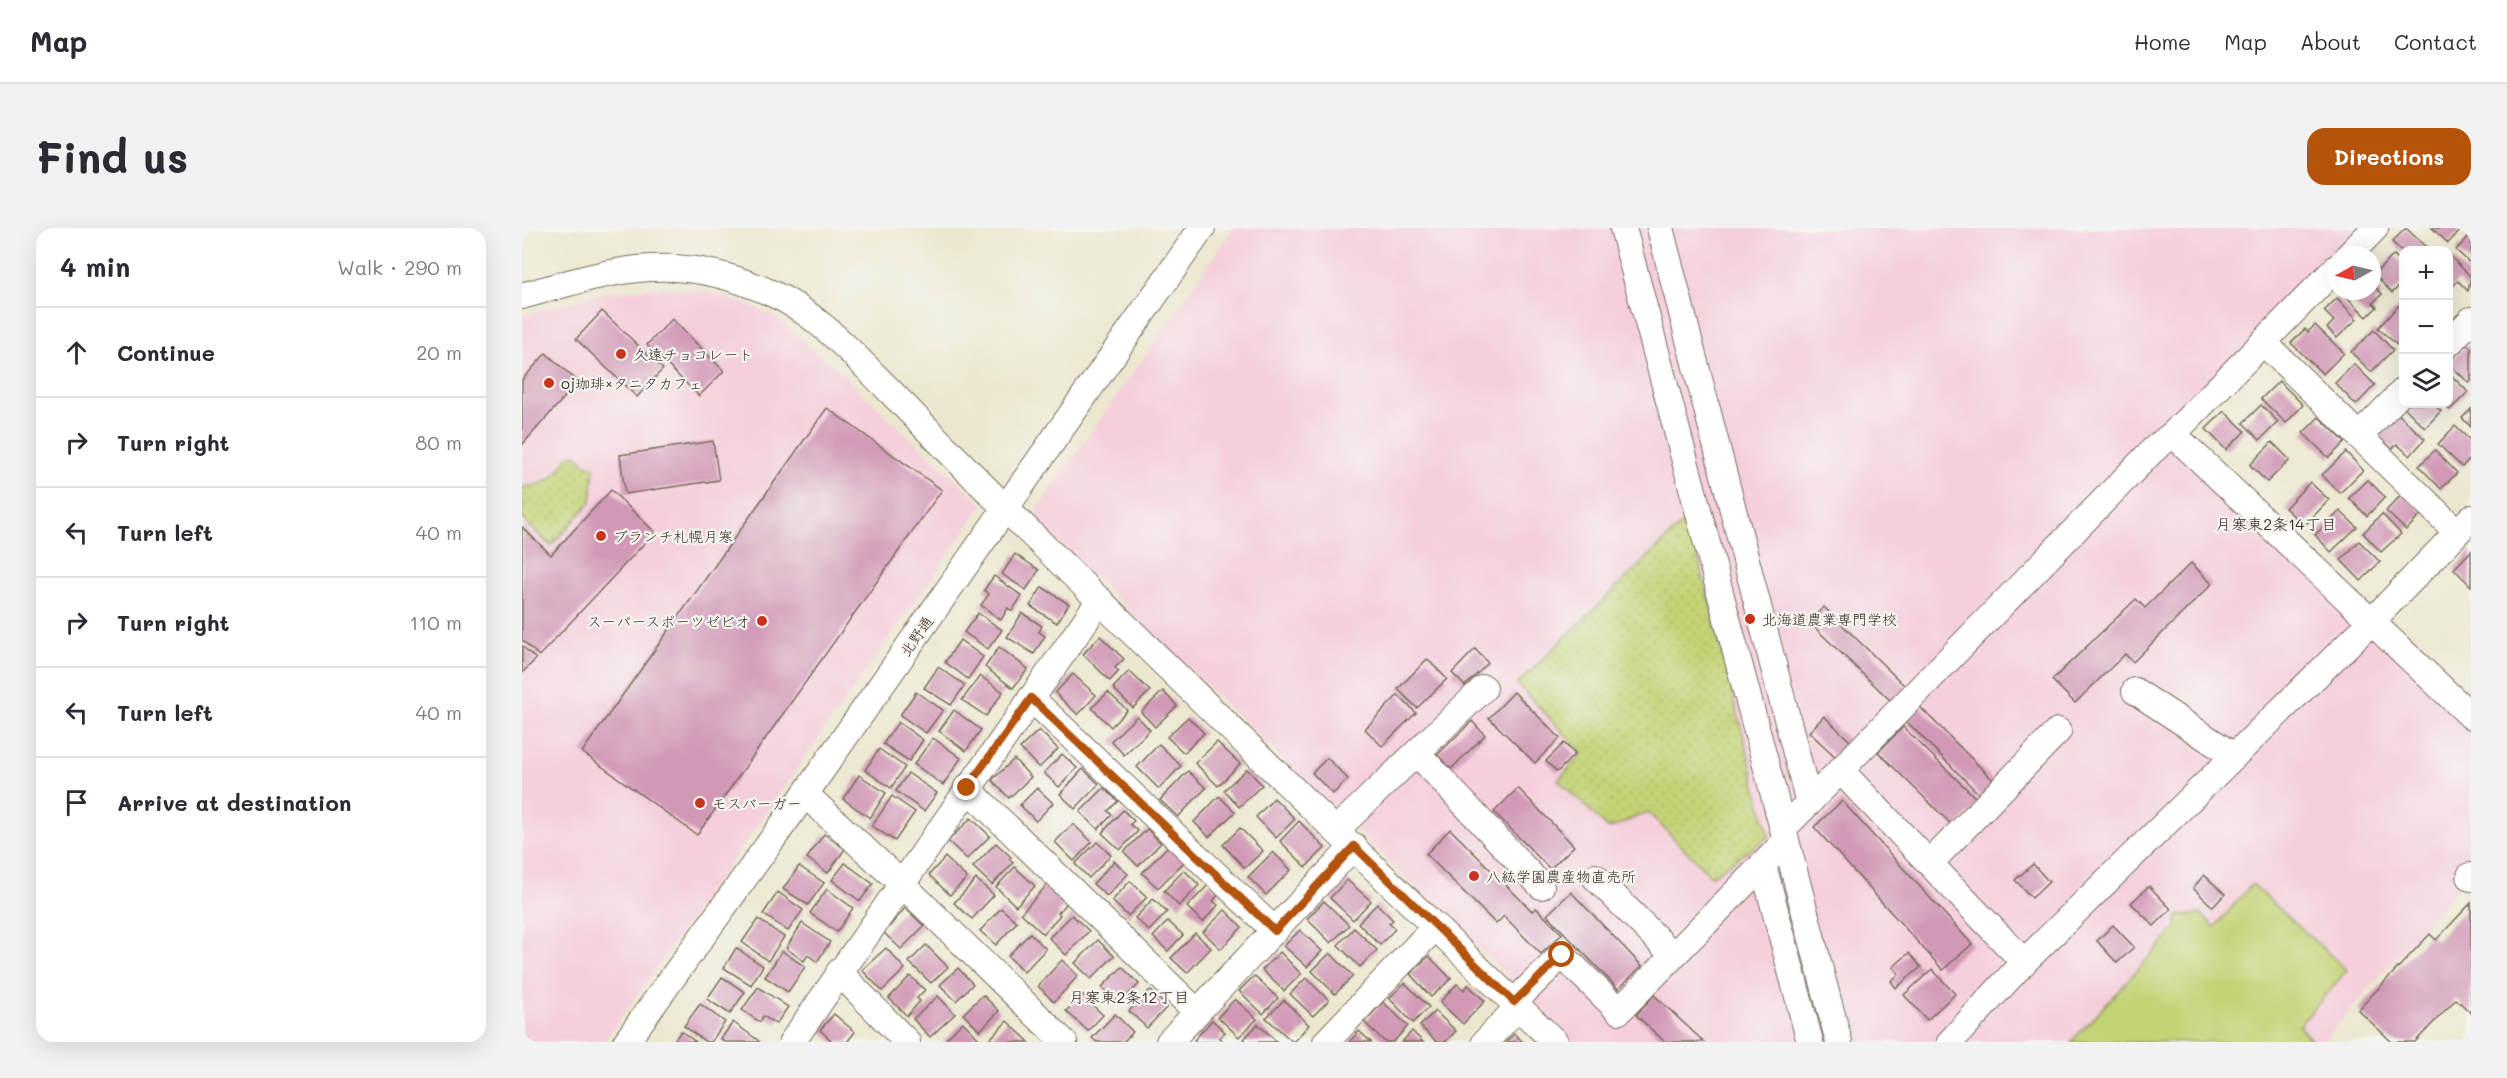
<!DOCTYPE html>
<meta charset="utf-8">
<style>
:root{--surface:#fff;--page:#f2f2f3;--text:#2b2b33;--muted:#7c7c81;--line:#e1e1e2;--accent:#b45309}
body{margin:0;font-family:Mali,"Klee One",sans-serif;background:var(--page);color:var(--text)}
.controls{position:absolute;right:18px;top:18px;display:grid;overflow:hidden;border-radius:12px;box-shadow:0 6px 24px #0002}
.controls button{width:54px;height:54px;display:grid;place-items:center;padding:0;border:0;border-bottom:2px solid var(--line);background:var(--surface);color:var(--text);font:30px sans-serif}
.compass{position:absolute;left:1805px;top:18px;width:54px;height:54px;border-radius:50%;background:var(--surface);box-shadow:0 6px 24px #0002;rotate:262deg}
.stop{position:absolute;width:18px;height:18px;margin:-14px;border:4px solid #b45309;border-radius:50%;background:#fff}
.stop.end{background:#b45309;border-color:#fff;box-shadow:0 2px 6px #0008}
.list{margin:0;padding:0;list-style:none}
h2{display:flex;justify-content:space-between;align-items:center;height:78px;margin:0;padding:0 24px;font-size:26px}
h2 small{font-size:20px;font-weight:400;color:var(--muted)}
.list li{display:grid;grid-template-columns:39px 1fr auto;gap:18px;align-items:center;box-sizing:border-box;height:90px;padding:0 24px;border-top:2px solid var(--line)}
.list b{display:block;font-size:22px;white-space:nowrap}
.list em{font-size:20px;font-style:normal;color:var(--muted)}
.icon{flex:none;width:33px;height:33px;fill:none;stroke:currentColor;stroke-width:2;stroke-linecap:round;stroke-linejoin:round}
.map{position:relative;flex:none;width:1949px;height:814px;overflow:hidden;border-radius:18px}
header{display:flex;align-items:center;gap:36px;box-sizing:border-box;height:84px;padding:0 30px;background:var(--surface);border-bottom:2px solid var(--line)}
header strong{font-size:28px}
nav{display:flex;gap:33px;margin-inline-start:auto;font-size:21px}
.intro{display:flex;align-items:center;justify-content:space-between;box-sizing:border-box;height:144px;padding:0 36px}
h1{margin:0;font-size:42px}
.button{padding:15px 27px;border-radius:18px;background:var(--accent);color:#fff;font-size:21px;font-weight:700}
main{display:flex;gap:36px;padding:0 36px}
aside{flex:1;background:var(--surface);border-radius:18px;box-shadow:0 6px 24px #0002}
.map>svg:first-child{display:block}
</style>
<header>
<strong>Map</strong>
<nav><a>Home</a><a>Map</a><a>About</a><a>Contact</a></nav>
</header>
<div class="intro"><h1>Find us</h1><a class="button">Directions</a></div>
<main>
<aside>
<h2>4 min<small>Walk · 290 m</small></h2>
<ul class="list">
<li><svg class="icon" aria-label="ahead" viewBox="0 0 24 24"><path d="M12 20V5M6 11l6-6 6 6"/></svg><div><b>Continue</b></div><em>20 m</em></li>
<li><svg class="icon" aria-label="right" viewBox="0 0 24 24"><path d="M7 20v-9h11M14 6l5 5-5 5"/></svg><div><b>Turn right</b></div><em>80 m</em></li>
<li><svg class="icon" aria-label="left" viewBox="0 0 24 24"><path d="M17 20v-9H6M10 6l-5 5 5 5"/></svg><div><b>Turn left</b></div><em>40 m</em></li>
<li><svg class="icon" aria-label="right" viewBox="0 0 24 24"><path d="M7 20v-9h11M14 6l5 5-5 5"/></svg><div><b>Turn right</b></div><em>110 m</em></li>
<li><svg class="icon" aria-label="left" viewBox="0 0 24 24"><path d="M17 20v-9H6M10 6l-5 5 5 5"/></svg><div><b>Turn left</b></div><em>40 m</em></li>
<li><svg class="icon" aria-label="arrive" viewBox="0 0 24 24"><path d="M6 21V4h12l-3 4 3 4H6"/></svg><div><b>Arrive at destination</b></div></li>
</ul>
</aside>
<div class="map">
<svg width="1949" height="814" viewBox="0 0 1949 814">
<defs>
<pattern id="grass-dots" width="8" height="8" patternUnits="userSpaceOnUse" patternTransform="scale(1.5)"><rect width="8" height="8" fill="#c3d375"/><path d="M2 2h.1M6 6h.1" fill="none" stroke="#a8b565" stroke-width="1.8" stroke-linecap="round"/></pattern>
</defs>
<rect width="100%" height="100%" fill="#f6f6f2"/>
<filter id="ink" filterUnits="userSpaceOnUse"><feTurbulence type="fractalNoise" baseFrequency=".0167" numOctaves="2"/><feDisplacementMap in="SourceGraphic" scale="12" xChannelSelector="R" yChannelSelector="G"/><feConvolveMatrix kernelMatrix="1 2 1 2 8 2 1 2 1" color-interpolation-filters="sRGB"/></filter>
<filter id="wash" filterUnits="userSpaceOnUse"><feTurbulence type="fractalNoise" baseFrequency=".008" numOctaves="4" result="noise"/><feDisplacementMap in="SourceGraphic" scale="24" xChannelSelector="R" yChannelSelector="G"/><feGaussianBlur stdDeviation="1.35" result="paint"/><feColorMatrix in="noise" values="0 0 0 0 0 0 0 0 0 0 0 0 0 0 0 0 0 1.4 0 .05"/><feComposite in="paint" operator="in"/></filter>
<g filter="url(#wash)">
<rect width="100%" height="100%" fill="#ece8d0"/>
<!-- built -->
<g fill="#f5cfdb">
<polygon points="712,0 1843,0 1642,206 1949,490 1949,645 1800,814 1053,814 512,291 518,277"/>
<polygon points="143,59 186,64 225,76 253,89 317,143 461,277 82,814 0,814 0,88 80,65"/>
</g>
<!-- grass -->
<g fill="url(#grass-dots)" stroke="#7f7e4a" stroke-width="1.5">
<path d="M48 227H55L62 235 72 240 69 274 29 318 0 291V259C14 258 26 255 36 243 41 238 42 232 48 227Z"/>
<polygon points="1166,290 1247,609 1189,648 1126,584 1087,601 1036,552 1060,525 995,456"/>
</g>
<!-- green -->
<polygon fill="#c3d375" stroke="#7f7e4a" stroke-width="1.5" points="1730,656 1825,742 1777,798 1791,814 1549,814 1654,700 1655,688 1679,686 1693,699"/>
<g id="blocks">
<!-- building -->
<g fill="#d199b6">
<polygon points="1884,0 1907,22 1882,22 1882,25 1870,14"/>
<polygon points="1910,0 1941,0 1926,15"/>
<polygon points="1949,6 1949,36 1934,22"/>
<polygon points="1926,26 1949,49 1946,63 1936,53 1926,63"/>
<polygon points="1872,27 1882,37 1882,54 1870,65 1852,46"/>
<polygon points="1850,56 1860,66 1851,75 1855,79 1845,89 1819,63 1850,63"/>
<polygon points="1815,70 1835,91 1815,110 1805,100 1812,93 1802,83"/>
<polygon points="1876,78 1882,84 1882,110 1875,117 1856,100"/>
<polygon points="80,83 141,141 115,169 54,111"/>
<polygon points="150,91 202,143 177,168 125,117"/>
<polygon points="1793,97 1822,125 1801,146 1769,115 1783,101 1786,104"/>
<polygon points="1852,102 1871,122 1849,144 1829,124"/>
<polygon points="1945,116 1949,120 1949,153 1947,155 1926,135"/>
<polygon points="24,125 56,154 0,217 0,152"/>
<polygon points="1832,136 1853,157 1834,177 1813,155"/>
<polygon points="1926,144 1946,164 1928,182 1921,176 1926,176"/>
<polygon points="1757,153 1781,177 1764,195 1739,171"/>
<polygon points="1882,176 1911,176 1919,183 1903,200 1880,177"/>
<polygon points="1739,177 1756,194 1738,212 1721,195"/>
<polygon points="305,180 420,262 175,607 60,524"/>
<polygon points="1949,181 1949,199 1940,190"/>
<polygon points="1702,183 1723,203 1704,222 1684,201"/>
<polygon points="1874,184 1903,211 1888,228 1875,216 1870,221 1854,207"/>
<polygon points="1797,189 1823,214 1807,230 1781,205"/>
<polygon points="1933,198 1949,213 1949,230 1940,239 1916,216"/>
<polygon points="191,213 197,252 103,266 98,227"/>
<polygon points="1750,214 1768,232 1745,254 1728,237"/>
<polygon points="1913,222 1935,245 1919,261 1897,238"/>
<polygon points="1824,224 1841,242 1818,265 1800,247"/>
<polygon points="1846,252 1863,269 1845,288 1827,270"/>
<polygon points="1788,254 1807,272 1782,298 1763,280"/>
<polygon points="89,262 133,304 17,428 0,412 0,299 29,327"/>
<polygon points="1881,265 1901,285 1884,302 1864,283"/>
<polygon points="1818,283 1835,299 1809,324 1793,307"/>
<polygon points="1860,286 1879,306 1859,324 1841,305"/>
<polygon points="1837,313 1858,334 1839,353 1819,332"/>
<polygon points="1949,323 1949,358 1932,341"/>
<polygon points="493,326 517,342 504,362 480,346"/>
<polygon points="1669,335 1690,356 1611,434 1603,426 1553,475 1530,452 1614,371 1623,380"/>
<polygon points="472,348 500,368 490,383 486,380 479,392 459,377 467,366 462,362"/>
<polygon points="520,359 547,376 535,395 508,378"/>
<polygon points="1302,379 1386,461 1372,476 1287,394"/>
<polygon points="456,385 480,402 466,421 442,404"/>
<polygon points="500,385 520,398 517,404 523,408 512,426 485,409"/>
<polygon points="578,408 602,431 593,440 597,443 588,453 561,426"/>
<polygon points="438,412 461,429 446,451 423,434"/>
<polygon points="0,418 14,431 0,445"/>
<polygon points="477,419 506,441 491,460 463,439"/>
<polygon points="953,421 966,435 943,458 930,445"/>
<polygon points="905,431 925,451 895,480 876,461"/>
<polygon points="416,439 443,457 429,477 402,460"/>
<polygon points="607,443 628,463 611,480 591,460"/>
<polygon points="551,446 574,467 556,487 533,465"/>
<polygon points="458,448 481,464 464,488 440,472"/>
<polygon points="641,463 655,478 633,499 619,484"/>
<polygon points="394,464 421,482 404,505 378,487"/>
<polygon points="586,464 605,482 589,499 570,480"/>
<polygon points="992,464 1038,510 1013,535 967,490"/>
<polygon points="876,467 894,485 860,518 843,501"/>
<polygon points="1398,479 1477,558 1463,572 1384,493"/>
<polygon points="432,482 459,502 444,523 417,503"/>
<polygon points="615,488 628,502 602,527 589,513"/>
<polygon points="1302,488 1333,518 1318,533 1287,504"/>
<polygon points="666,489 682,505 662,525 645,509"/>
<polygon points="950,493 963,507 929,541 915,527"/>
<polygon points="376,494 401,512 387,533 361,516"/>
<polygon points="1381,499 1458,574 1433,600 1356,524"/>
<polygon points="517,502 536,521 517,540 498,520"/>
<polygon points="411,510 439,530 421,557 392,536"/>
<polygon points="695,514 718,536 696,558 673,535"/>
<polygon points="1042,515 1053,526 1035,544 1024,533"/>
<polygon points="637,516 659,538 637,561 615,539"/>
<polygon points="357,521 383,539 369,560 343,542"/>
<polygon points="540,526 555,540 537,559 522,545"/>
<polygon points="805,530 826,551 811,566 790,545"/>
<polygon points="492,531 509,549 487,570 470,552"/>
<polygon points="561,541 577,556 553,581 538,566"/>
<polygon points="725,541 740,557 717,579 702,562"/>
<polygon points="666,543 684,560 656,589 638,572"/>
<polygon points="386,545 415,565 402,583 374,563"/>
<polygon points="337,547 364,565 348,590 321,571"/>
<polygon points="515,560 531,575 514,593 498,577"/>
<polygon points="582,560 596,573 586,583 590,587 576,601 558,584"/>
<polygon points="996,560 1052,618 1028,641 972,584"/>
<polygon points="370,568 393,584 373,613 350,598"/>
<polygon points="697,568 713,584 687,609 672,594"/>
<polygon points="752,570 773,591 754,610 734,589"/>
<polygon points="1320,573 1450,716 1421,742 1292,599"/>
<polygon points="601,582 612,593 608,596 616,603 598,622 580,605"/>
<polygon points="449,590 468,608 445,631 426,613"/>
<polygon points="777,593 803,620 784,639 758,613"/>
<polygon points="551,596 570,614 552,633 533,614"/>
<polygon points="718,600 741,623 723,640 701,617"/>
<polygon points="625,601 639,615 616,638 602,624"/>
<polygon points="928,601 1010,683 1014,680 1040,706 1019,726 982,688 974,696 904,626"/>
<polygon points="302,606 323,621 306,645 285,630"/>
<polygon points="575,614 589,627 567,650 553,636"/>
<polygon points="474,615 489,629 487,631 491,635 470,657 451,639"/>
<polygon points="648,616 664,632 636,660 620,645"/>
<polygon points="751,624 769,642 744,667 726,649"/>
<polygon points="423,629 445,650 428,667 407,647"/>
<polygon points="592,633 606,646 585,668 571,656"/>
<polygon points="323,635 351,656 338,673 310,652"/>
<polygon points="1511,636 1527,654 1510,670 1493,652"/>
<polygon points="277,638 302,655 286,677 261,661"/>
<polygon points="493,639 513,658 494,678 474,659"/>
<polygon points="662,642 677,657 657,678 642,663"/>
<polygon points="1682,647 1703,666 1691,679 1671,660"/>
<polygon points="454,651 472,667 450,691 432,675"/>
<polygon points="825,652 849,673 831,692 808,670"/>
<polygon points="608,653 625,669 606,688 590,673"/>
<polygon points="688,655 698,665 691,673 696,677 681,694 665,679"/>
<polygon points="526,656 546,674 536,685 538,687 521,706 499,685"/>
<polygon points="1627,658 1649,681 1632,698 1609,675"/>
<polygon points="305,661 331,680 315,704 288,685"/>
<polygon points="256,664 281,682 266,703 241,686"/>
<polygon points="1049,664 1120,738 1096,761 1025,687"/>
<polygon points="631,671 645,684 627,703 613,690"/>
<polygon points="802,673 827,697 809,715 785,691"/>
<polygon points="1949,675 1949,785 1934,771 1893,814 1870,814 1836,782 1908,706 1914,712"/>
<polygon points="855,676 871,692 867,695 873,701 858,717 836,695"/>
<polygon points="383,680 402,698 379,721 362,705"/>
<polygon points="479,680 495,694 474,717 458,703"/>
<polygon points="703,682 720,699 699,721 681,704"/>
<polygon points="550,687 567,703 544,727 527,710"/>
<polygon points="236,691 262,709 246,733 220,714"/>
<polygon points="646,693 661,707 646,723 631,709"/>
<polygon points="280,695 308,714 295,734 286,727 282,733 264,720"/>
<polygon points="1591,697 1612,719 1595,735 1575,713"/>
<polygon points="832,700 855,722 838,739 816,717"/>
<polygon points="778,702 800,723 785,739 762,718"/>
<polygon points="508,705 524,721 502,744 486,728"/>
<polygon points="673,705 689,720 665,745 649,730"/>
<polygon points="576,712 592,728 569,751 553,735"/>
<polygon points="404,717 426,739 409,755 387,734"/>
<polygon points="214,720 241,738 229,757 202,740"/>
<polygon points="364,720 383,741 360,763 340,742"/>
<polygon points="260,723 283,739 266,764 243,749"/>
<polygon points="758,724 779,746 762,763 740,742"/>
<polygon points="808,725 831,748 813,766 790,743"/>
<polygon points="1387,725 1399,739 1374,760 1369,753 1377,746 1371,739"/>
<polygon points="907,728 929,751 909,769 888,746"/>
<polygon points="540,732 556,748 532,774 516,758"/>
<polygon points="600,739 617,756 597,776 580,759"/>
<polygon points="436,740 451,756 434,773 418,757"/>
<polygon points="1410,741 1433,766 1405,792 1382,767"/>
<polygon points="388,748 403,762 395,770 398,773 385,788 367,770"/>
<polygon points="732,748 756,770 741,786 717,763"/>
<polygon points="200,749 223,764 208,786 185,771"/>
<polygon points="784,750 807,772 791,788 768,766"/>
<polygon points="883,755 907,779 891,795 867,770"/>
<polygon points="935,756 942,762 946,757 963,773 941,796 918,774"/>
<polygon points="236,759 266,779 254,796 241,788 238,794 220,782"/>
<polygon points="628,762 645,779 625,800 607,783"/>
<polygon points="461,767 477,783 458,803 441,786"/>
<polygon points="560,767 581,787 566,803 544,783"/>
<polygon points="1132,767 1182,814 1143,814 1114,787"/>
<polygon points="416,768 433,786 408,809 391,791"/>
<polygon points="713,771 735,791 717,809 696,789"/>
<polygon points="762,772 787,797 771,814 744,790"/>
<polygon points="861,774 886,798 871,814 863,814 842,794"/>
<polygon points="178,776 203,794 189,814 184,814 162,798"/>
<polygon points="913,783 934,803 923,814 915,814 898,798"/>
<polygon points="312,786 333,804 325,814 311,814 298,802"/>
<polygon points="593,786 611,804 601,814 575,814 570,810"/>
<polygon points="690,792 703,804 697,810 702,814 675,814 672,812"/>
<polygon points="485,793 507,814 472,814 468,811"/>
<polygon points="211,794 237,813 236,814 202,814 199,811"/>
<polygon points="441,794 457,811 454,814 421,814"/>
<polygon points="736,796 755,814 725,814 722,811"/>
<polygon points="159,803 174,814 151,814"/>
<polygon points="837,803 849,814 827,814"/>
<polygon points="890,803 901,814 880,814"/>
<polygon points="992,806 1001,814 984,814"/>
</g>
</g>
</g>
<g filter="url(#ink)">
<use href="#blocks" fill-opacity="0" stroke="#796c5c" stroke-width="1.5"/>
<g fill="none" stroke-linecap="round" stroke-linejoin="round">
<defs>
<g id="minor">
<polyline points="1101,0 1261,601"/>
<polyline points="1138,0 1287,575"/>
<polyline points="1827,27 1853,0"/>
<polyline points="1814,40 1651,206 1949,488"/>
<path d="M0 68C95 41 153 22 249 65 293 84 329 124 363 158 404 200 445 242 486 283 668 461 850 639 1033 814"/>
<polyline points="1742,115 1935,304"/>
<polyline points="1926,116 1949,92"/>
<polyline points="1837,208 1882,162"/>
<polyline points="1613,463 1712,528"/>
<polyline points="509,470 753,703"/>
<polyline points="895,525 1019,658"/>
<polyline points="1319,543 1502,734"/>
<polyline points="445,560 675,784"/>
<polyline points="283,566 379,655 542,814"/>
<polyline points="815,601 962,460"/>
<polyline points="1408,635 1536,503"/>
<polyline points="1241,637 1288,814"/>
<polyline points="1948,648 1949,650"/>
<polyline points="1073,649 1151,727"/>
<polyline points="317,744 385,814"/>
<polyline points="992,774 1040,727 1097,783 1264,613"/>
<polyline points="104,814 283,566 680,0"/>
<polyline points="270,814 578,372"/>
<polyline points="647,814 832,618"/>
<polyline points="804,814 914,698"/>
<polyline points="963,814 996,779"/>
<polyline points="1317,814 1261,601 1631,222 1651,206"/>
<polyline points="1428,814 1502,734 1850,393 1949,290"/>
</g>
</defs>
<!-- minor casing -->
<use href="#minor" stroke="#796c5c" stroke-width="28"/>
<!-- minor -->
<use href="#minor" stroke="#fff" stroke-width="26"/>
</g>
</g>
<g fill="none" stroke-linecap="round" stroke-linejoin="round" filter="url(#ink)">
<!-- route -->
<polyline stroke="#b45309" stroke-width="8" points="445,560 509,470 753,703 832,618 992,774 1040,727"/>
</g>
<!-- markers -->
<g fill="#c8321e" stroke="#f6f6f2" stroke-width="2">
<circle cx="99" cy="126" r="6"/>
<circle cx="27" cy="155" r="6"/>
<circle cx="79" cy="308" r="6"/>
<circle cx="1228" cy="391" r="6"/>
<circle cx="240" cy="393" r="6"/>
<circle cx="178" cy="575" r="6"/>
<circle cx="952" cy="648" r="6"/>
</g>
<g text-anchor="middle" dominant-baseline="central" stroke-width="4.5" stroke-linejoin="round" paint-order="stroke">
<!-- poi labels -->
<g font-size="15" fill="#3b2a1e" stroke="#f6f6f2" text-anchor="start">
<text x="111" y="126">久遠チョコレート</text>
<text x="39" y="155">oj珈琲×タニタカフェ</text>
<text x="91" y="308">ブランチ札幌月寒</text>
<text x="1240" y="391">北海道農業専門学校</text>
<text x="228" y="393" text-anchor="end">スーパースポーツゼビオ</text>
<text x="190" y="575">モスバーガー</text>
<text x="964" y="648">八紘学園農産物直売所</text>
</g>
<!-- street labels -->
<g font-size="15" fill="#3b2a1e" stroke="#f6f6f2">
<text transform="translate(394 408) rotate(-55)">北野通</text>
</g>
<!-- neighbourhood labels -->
<g font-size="16" fill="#3b2a1e" stroke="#f6f6f2">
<text x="1754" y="295">月寒東2条14丁目</text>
<text x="607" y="768">月寒東2条12丁目</text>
</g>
</g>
</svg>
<div class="controls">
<button>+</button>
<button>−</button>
<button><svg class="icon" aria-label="layers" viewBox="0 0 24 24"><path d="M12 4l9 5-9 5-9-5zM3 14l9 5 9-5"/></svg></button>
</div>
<svg class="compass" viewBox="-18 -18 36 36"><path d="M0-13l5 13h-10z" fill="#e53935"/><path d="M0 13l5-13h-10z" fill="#7c7c81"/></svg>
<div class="stop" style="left:1040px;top:727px"></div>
<div class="stop end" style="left:445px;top:560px"></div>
</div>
</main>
